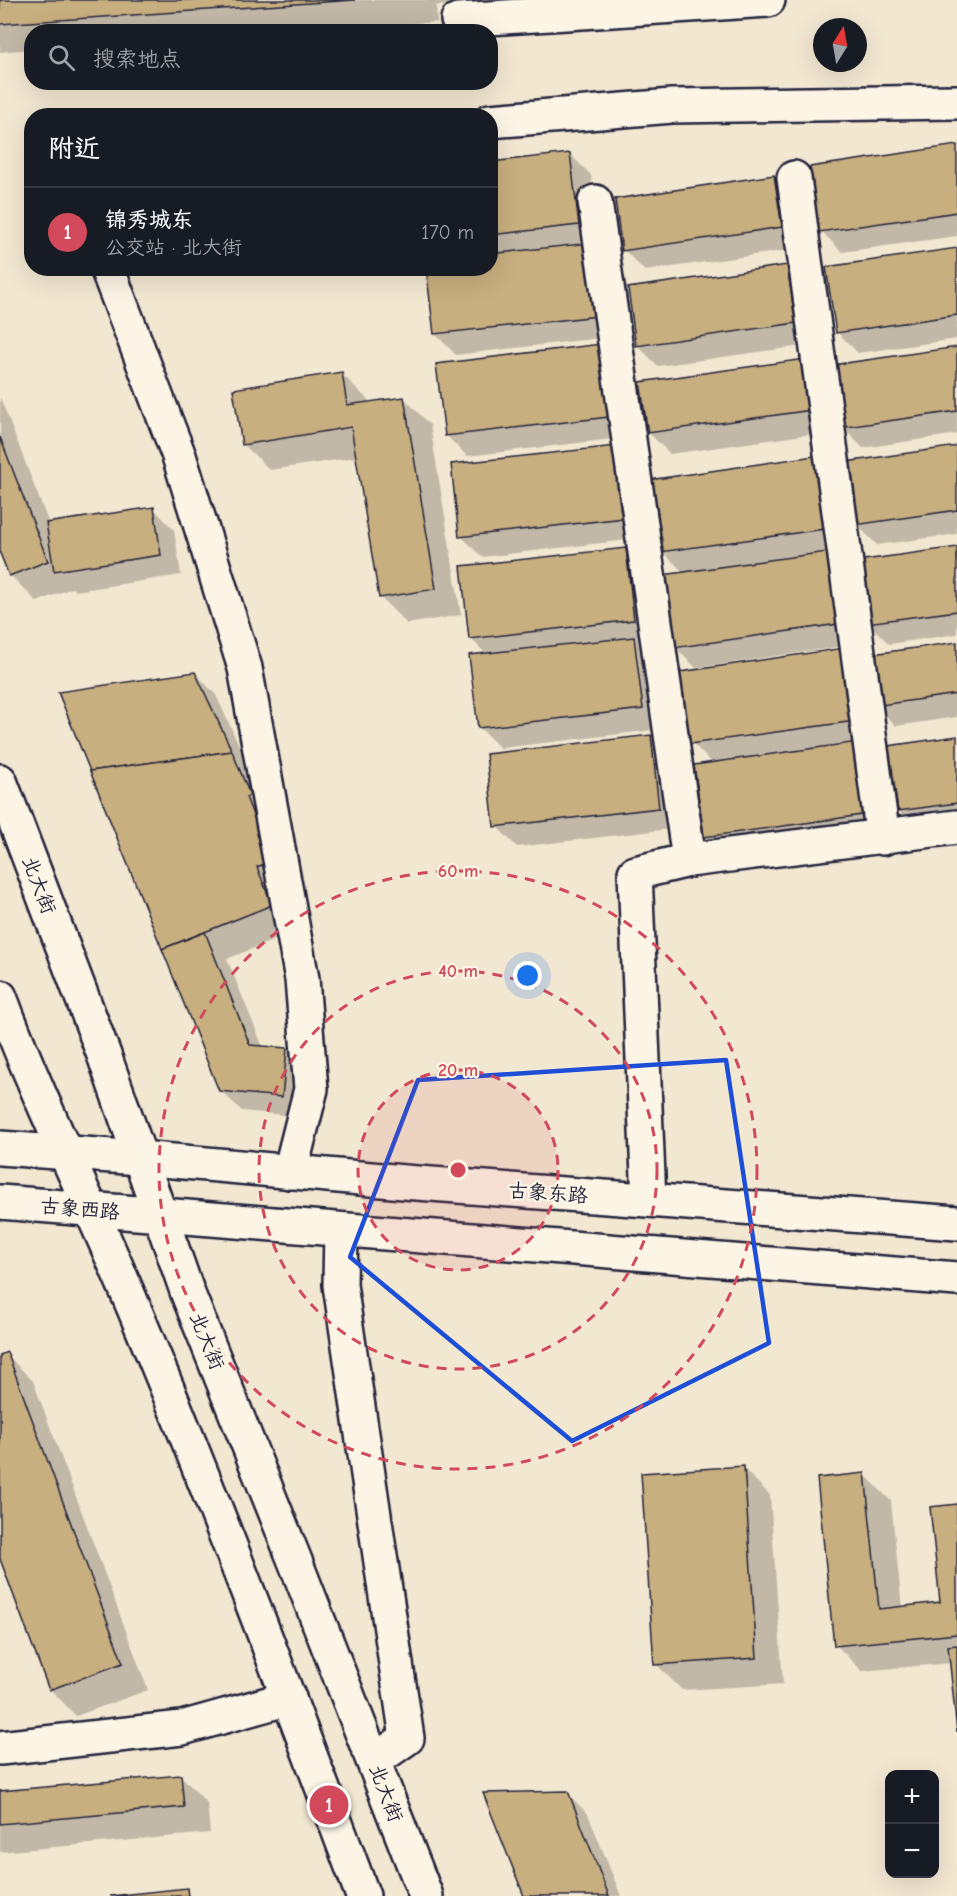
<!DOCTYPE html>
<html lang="zh">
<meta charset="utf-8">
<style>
:root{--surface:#171b24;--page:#20242c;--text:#f1f3f6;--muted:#9ea1a6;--line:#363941;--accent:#d1495b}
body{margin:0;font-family:"Comic Neue","LXGW WenKai TC",sans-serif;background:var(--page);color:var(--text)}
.controls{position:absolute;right:18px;bottom:18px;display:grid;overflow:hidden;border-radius:12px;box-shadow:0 6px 24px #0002}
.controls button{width:54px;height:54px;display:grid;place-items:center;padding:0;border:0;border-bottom:2px solid var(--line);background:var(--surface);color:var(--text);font:30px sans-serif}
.compass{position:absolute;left:813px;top:18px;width:54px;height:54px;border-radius:50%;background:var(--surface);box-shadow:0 6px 24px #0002;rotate:11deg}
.you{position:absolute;left:528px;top:976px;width:21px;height:21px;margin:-15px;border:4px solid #fff;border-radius:50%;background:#1a73e8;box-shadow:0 0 0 9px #1a73e833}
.badge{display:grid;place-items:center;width:39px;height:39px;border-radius:50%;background:var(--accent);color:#fff;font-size:20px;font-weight:700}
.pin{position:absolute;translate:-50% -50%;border:3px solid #fff;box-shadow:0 2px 6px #0006}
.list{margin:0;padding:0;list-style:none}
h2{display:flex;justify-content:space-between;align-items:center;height:78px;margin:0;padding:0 24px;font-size:26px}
h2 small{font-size:20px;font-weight:400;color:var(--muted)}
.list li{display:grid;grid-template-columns:39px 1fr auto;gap:18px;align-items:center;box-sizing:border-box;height:90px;padding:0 24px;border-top:2px solid var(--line)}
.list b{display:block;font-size:22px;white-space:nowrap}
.list p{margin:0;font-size:20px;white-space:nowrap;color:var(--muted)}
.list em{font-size:20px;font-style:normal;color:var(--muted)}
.icon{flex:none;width:33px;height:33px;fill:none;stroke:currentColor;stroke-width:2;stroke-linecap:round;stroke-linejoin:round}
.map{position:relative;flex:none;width:957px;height:1896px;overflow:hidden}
.search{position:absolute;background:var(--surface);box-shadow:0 6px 24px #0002;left:24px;top:24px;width:474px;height:66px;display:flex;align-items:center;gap:15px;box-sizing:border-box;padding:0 21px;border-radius:24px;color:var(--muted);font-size:22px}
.panel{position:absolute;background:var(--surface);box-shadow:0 6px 24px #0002;left:24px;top:108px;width:474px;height:168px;border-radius:24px}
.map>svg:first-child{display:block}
</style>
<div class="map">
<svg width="957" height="1896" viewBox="0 0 957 1896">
<rect width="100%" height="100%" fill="#f2e7d1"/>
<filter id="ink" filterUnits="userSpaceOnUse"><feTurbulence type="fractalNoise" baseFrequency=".0167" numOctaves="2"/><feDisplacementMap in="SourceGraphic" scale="12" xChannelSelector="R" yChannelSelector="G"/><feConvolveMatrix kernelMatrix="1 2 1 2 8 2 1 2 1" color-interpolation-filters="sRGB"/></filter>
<g filter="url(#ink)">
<!-- shadow -->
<g fill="#0003">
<polygon points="0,0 527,0 436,6 437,22 299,32 32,32 32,49 0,52"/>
<polygon points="957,147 957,236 842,252 821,231"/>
<polygon points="570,154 591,175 599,246 618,336 456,355 435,334 490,268 490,163"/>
<polygon points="773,177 794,198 802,248 645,271 624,250"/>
<polygon points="957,249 957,339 858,353 837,332"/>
<polygon points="787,267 807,288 816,344 658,366 637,345"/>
<polygon points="600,346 630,437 467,456 446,435"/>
<polygon points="957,348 957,434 863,448 842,427"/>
<polygon points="804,361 832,431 670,454 649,433"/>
<polygon points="341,373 368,400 368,404 404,398 430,425 461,615 407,624 380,597 357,457 270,470 243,444"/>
<polygon points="0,397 49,524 154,509 174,530 181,575 76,591 72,588 37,602 10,575 0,548"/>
<polygon points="615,447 644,538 482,557 461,536"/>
<polygon points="957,447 957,534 877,545 856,524"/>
<polygon points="813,458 834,479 845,549 825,552 848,575 858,644 696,668 675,647 685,574 662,551"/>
<polygon points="625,549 646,570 654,641 638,643 654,659 663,729 500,748 479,727 487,655 470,638"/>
<polygon points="957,549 957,634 889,644 868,623"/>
<polygon points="957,643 957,717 896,726 875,705"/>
<polygon points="844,650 889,835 727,857 706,837 713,764 692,743"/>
<polygon points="195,673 216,695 252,774 297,931 227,959 263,1047 286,1049 307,1070 303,1117 242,1111 220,1090 60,693"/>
<polygon points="650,737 671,758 679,828 517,847 496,826"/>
<polygon points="957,738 957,826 920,831 899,811"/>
<polygon points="6,1354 33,1381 148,1690 76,1716 50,1689 0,1555 0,1357"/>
<polygon points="743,1468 770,1495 783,1684 682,1690 656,1664"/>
<polygon points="865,1475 891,1501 902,1608 941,1604 957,1505 957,1717 951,1663 862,1671 836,1645"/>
<polygon points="181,1776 207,1803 210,1833 0,1852 0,1793"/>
<polygon points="567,1793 588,1814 621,1896 526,1896"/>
</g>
<!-- building -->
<g fill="#c8af7f" stroke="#22223b" stroke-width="1.5">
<polygon points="0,0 355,0 0,24"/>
<polygon points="957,145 957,212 819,232 810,167"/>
<polygon points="570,153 579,225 490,235 490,162"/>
<polygon points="774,175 782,227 622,251 615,199"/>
<polygon points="590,243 598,316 434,334 426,268 490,268 490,254"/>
<polygon points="957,248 957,315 836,333 826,267"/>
<polygon points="787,265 796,323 636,346 628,288"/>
<polygon points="601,344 609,417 445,436 436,364"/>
<polygon points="957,347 957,411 840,428 832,365"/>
<polygon points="805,359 812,410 648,433 640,382"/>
<polygon points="342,372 347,405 404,397 436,589 379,598 351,427 242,445 233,389"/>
<polygon points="0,437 48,561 9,576 0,553"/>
<polygon points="616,446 624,518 459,537 451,464"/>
<polygon points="957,446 957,510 855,525 846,462"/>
<polygon points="814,456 824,529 660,552 649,480"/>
<polygon points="154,507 161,555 54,571 46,523"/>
<polygon points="957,547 957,611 867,623 857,561"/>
<polygon points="626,548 634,620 469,639 461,566"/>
<polygon points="827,552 838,624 673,648 663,575"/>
<polygon points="634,637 643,709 478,728 469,655"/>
<polygon points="957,642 957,694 874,706 866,655"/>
<polygon points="844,648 855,721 690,744 680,672"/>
<polygon points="195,672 232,751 90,771 58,692"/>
<polygon points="651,735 659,808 494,827 486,754"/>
<polygon points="957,736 957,803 898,811 888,746"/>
<polygon points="858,742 869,814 704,837 694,765"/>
<polygon points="232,751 250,795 246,797 260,833 256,834 267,863 257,867 272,905 162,949 90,771"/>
<polygon points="205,932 250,1045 287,1048 282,1097 219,1091 162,949"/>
<polygon points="7,1352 123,1663 49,1690 0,1559 0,1355"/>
<polygon points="744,1466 757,1658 654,1665 641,1473"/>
<polygon points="865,1473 879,1609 940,1602 930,1507 957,1504 957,1634 834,1646 817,1478"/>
<polygon points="957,1645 957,1732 948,1646"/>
<polygon points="181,1775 184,1807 0,1824 0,1791"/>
<polygon points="568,1791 609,1896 524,1896 483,1793"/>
<polygon points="187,1888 188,1896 110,1896"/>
</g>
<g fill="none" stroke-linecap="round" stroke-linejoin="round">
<defs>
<g id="minor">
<polyline points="458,20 768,0"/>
<polyline points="490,121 672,106 957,102"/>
<polyline points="794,178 883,838"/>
<polyline points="595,202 689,860 635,873 649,1200"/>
<polyline points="107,268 179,456 245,668 302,979 311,1089 290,1172"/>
<polyline points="689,860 957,827"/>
<polyline points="341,1230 340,1285 407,1738 374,1761"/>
<polyline points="0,1748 182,1728 289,1698"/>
</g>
<g id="major">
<polyline points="0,781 104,1055 188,1294 295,1561 426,1896"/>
<path d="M0 997C39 1102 90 1202 133 1306 215 1501 289 1698 363 1896"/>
<polyline points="0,1148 140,1158 404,1182 957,1223"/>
<polyline points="0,1202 957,1279"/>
</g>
</defs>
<!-- minor casing -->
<use href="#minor" stroke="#22223b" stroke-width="38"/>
<!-- major casing -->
<use href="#major" stroke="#22223b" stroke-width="38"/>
<!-- minor -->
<use href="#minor" stroke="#fcf5e5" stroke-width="33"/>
<!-- major -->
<use href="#major" stroke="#fcf5e5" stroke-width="33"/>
</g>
</g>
<!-- marked area -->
<path fill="none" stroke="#1d4ed8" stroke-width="4.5" stroke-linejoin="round" d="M726 1060 769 1343 572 1441 350 1257 418 1080Z"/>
<!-- distance rings -->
<circle cx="458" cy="1170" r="100" fill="#d1495b" fill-opacity=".12"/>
<g fill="none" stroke="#d1495b" stroke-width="3" stroke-dasharray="10 8">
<circle cx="458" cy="1170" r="100"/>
<circle cx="458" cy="1170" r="199"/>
<circle cx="458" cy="1170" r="299"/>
</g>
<g text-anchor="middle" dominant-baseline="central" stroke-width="4.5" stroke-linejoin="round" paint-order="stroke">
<!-- street labels -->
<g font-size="20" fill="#22223b" stroke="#fcf5e5">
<text transform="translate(39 885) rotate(69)">北大街</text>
<text transform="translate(548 1193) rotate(4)">古象东路</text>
<text transform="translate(80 1209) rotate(5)">古象西路</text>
<text transform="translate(207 1341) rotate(68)">北大街</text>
<text transform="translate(386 1793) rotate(69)">北大街</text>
</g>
</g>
<circle cx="458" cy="1170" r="9" fill="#d1495b" stroke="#fcf5e5" stroke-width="3"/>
<g font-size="18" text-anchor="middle" font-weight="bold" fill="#d1495b" stroke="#fcf5e5" stroke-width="4.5" stroke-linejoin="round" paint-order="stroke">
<text x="458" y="877">60 m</text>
<text x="458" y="977">40 m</text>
<text x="458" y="1076">20 m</text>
</g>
</svg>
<div class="controls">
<button>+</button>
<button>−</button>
</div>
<svg class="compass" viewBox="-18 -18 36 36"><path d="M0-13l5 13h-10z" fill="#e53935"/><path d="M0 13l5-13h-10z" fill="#9ea1a6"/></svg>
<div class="you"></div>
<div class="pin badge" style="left:329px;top:1805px">1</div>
<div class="search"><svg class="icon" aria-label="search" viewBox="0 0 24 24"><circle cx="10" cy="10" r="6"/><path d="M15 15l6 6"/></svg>搜索地点</div>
<section class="panel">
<h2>附近<small></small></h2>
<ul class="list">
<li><span class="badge">1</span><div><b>锦秀城东</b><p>公交站 · 北大街</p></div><em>170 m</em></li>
</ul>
</section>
</div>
